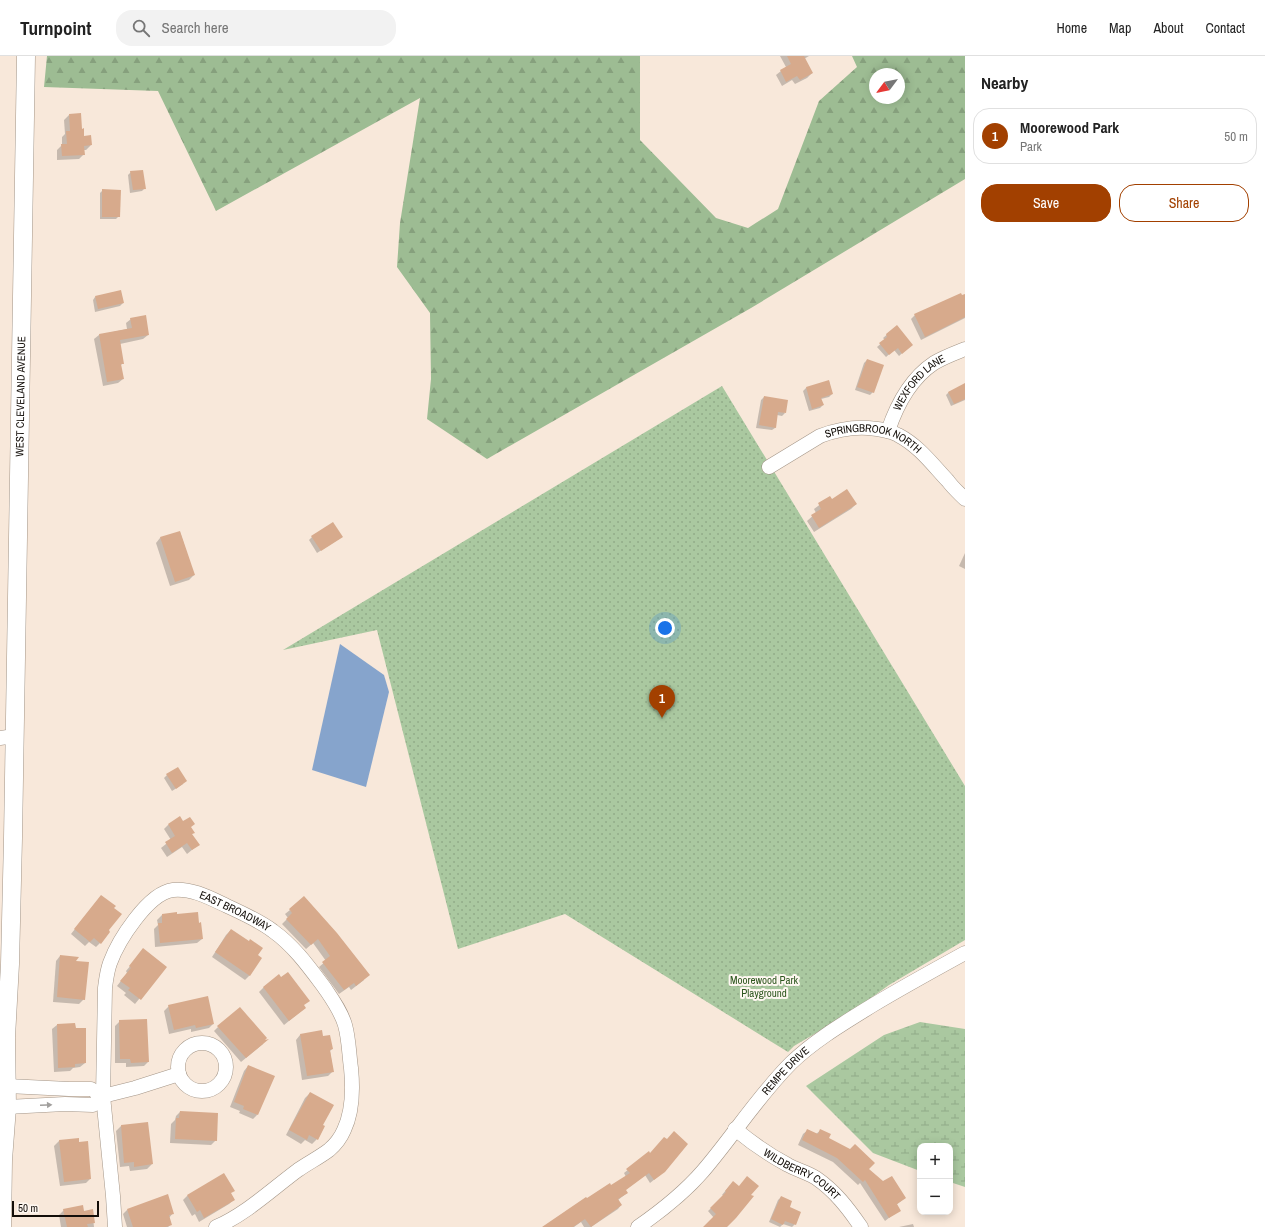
<!DOCTYPE html>
<meta charset="utf-8">
<style>
:root{--surface:#fff;--page:#f2f2f2;--text:#222;--muted:#767676;--line:#e0e0e0;--accent:#a24000}
body{margin:0;font-family:"Archivo Narrow",sans-serif;background:var(--page);color:var(--text)}
.controls{position:absolute;right:12px;bottom:12px;display:grid;overflow:hidden;border-radius:8px;box-shadow:0 2px 10px #0003}
.controls button{width:36px;height:36px;display:grid;place-items:center;padding:0;border:0;border-bottom:1px solid var(--line);background:var(--surface);color:var(--text);font:20px sans-serif}
.compass{position:absolute;left:869px;top:12px;width:36px;height:36px;border-radius:50%;background:var(--surface);box-shadow:0 2px 10px #0003;rotate:238deg}
.scale{position:absolute;left:12px;bottom:10px;width:87px;box-sizing:border-box;padding-left:4px;border:2px solid #130e09;border-top:0;font-size:11px;line-height:14px;white-space:nowrap;color:#130e09;-webkit-text-stroke:3px #fef7f1;paint-order:stroke}
.you{position:absolute;left:665px;top:572px;width:14px;height:14px;margin:-10px;border:3px solid #fff;border-radius:50%;background:#1a73e8;box-shadow:0 0 0 6px #1a73e833}
.badge{display:grid;place-items:center;width:26px;height:26px;border-radius:50%;background:var(--accent);color:#fff;font-size:13px;font-weight:700}
.pin{position:absolute;translate:-50% -33px;filter:drop-shadow(0 1px 2px #0008)}
.pin::after{content:'';position:absolute;top:21px;width:14px;height:12px;background:inherit;clip-path:polygon(0 0,100% 0,50% 100%)}
.list{margin:0;padding:0;list-style:none}
h2{display:flex;justify-content:space-between;align-items:center;height:52px;margin:0;padding:0 16px;font-size:17px}
h2 small{font-size:13px;font-weight:400;color:var(--muted)}
.list li{display:grid;grid-template-columns:26px 1fr auto;gap:12px;align-items:center;box-sizing:border-box;height:56px;margin:0 8px 8px;padding:0 8px;border:1px solid var(--line);border-radius:16px}
.list b{display:block;font-size:15px;white-space:nowrap}
.list p{margin:0;font-size:13px;white-space:nowrap;color:var(--muted)}
.list em{font-size:13px;font-style:normal;color:var(--muted)}
.actions{display:flex;gap:8px;padding:12px 16px}
.actions a{flex:1;padding:9px 0;border:1px solid var(--accent);border-radius:16px;text-align:center;font-size:14px;color:var(--accent)}
.actions .main{background:var(--accent);color:#fff}
.icon{flex:none;width:22px;height:22px;fill:none;stroke:currentColor;stroke-width:2;stroke-linecap:round;stroke-linejoin:round}
.map{position:relative;flex:none;width:965px;height:1171px;overflow:hidden}
header{display:flex;align-items:center;gap:24px;box-sizing:border-box;height:56px;padding:0 20px;background:var(--surface);border-bottom:1px solid var(--line)}
header strong{font-size:19px}
nav{display:flex;gap:22px;margin-inline-start:auto;font-size:14px}
.search{width:280px;height:36px;background:var(--page);display:flex;align-items:center;gap:10px;box-sizing:border-box;padding:0 14px;border-radius:16px;color:var(--muted);font-size:15px}
main{display:flex}
aside{flex:1;background:var(--surface)}
.map>svg:first-child{display:block}
</style>
<header>
<strong>Turnpoint</strong>
<div class="search"><svg class="icon" aria-label="search" viewBox="0 0 24 24"><circle cx="10" cy="10" r="6"/><path d="M15 15l6 6"/></svg>Search here</div>
<nav><a>Home</a><a>Map</a><a>About</a><a>Contact</a></nav>
</header>
<main>
<div class="map">
<svg width="965" height="1171" viewBox="0 0 965 1171">
<defs>
<pattern id="green-dots" width="8" height="8" patternUnits="userSpaceOnUse"><rect width="8" height="8" fill="#aac8a0"/><path d="M2 2h.1M6 6h.1" fill="none" stroke="#91ab88" stroke-width="1.8" stroke-linecap="round"/></pattern>
<pattern id="forest-firs" width="22" height="20" patternUnits="userSpaceOnUse"><rect width="22" height="20" fill="#9dbc93"/><path d="M5 1l3.5 6h-7zM16 11l3.5 6h-7z" fill="#86a07d"/></pattern>
<pattern id="wetland-marsh" width="20" height="14" patternUnits="userSpaceOnUse"><rect width="20" height="14" fill="#aac8a0"/><path d="M1 5h8M5 5V1M11 12h8M15 12V8" fill="none" stroke="#91ab88"/></pattern>
</defs>
<rect width="100%" height="100%" fill="#f8e8da"/>
<!-- green -->
<polygon fill="url(#green-dots)" points="722,330 965,730 965,884 889,929 850,957 794,990 788,996 565,858 458,893 377,574 283,594"/>
<!-- forest -->
<path fill="url(#forest-firs)" fill-rule="evenodd" d="M47 0H640V84L716 162 748 172 778 153 819 45 857 11 852 0H965V123L751 252 487 403 427 363 431 323 430 257 397 211 400 167 420 42 216 155 158 35 44 31ZM875 18H899V42H875Z"/>
<!-- wetland -->
<polygon fill="url(#wetland-marsh)" points="920,966 965,973 965,1131 950,1126 950,1090 920,1090 920,1115 873,1097 806,1030 884,979"/>
<!-- water -->
<polygon fill="#86a4cc" points="340,588 384,619 389,636 366,731 312,714"/>
<!-- shadow -->
<g fill="#0003">
<polygon points="780,0 809,0 804,3 812,17 807,22 795,28 792,24 782,30 776,19 786,11"/>
<polygon points="69,59 81,74 83,81 91,89 86,94 83,94 84,98 79,103 57,104 57,94 62,89 62,81 65,78 64,64"/>
<polygon points="131,116 145,132 142,135 130,137 128,119"/>
<polygon points="103,134 119,160 116,163 100,163 100,137"/>
<polygon points="965,239 965,262 921,284 911,263 915,259"/>
<polygon points="95,241 123,247 120,250 95,256 93,244"/>
<polygon points="131,263 148,279 143,283 120,288 123,307 120,310 123,323 118,327 103,330 94,283 99,279 127,273 126,267"/>
<polygon points="897,270 909,291 899,300 894,294 886,301 877,291 885,284 883,282"/>
<polygon points="867,304 873,336 870,339 855,334 864,307"/>
<polygon points="829,325 832,338 829,341 821,343 823,349 820,352 809,355 803,335 806,332"/>
<polygon points="965,329 965,344 951,350 946,339 949,336"/>
<polygon points="764,341 785,357 782,360 777,359 775,372 772,374 756,372 761,344"/>
<polygon points="830,441 832,444 856,448 851,453 814,476 807,465 816,457 814,453"/>
<polygon points="180,476 194,519 189,524 170,530 156,487 160,482"/>
<polygon points="312,481 342,481 317,497 309,484"/>
<polygon points="965,497 965,513 959,510"/>
<polygon points="167,719 183,728 172,735 164,722"/>
<polygon points="183,767 193,777 191,779 198,789 187,798 182,791 167,801 161,792 171,784 164,773 168,769"/>
<polygon points="101,840 107,875 100,887 96,891 89,886 85,890 71,878"/>
<polygon points="290,854 364,924 351,934 349,931 339,938 319,911 326,905 313,887 306,893 282,868 288,862 285,858"/>
<polygon points="176,858 198,868 202,883 197,887 155,891 154,873 158,869 157,864 162,859"/>
<polygon points="231,874 250,919 245,924 212,901 226,879"/>
<polygon points="141,897 165,911 135,948 124,939 126,937 117,930 127,917 126,915"/>
<polygon points="60,900 74,906 84,943 79,948 53,946 56,905"/>
<polygon points="264,931 303,950 305,952 284,969 259,936"/>
<polygon points="169,950 213,968 209,972 191,976 191,973 169,978 164,955"/>
<polygon points="120,965 148,1006 144,1010 126,1011 126,1007 115,1007 115,970"/>
<polygon points="57,969 85,1007 80,1011 73,1012 70,1015 54,1016 52,973"/>
<polygon points="218,971 263,988 241,1006 214,975"/>
<polygon points="321,976 322,981 332,993 330,995 333,1015 328,1020 302,1024 296,984 300,979"/>
<polygon points="248,1010 257,1059 253,1063 239,1057 240,1055 230,1051 244,1015"/>
<polygon points="310,1037 317,1083 312,1088 305,1084 301,1088 286,1079 305,1042"/>
<polygon points="180,1056 216,1084 211,1089 170,1087 171,1068 175,1064 176,1060"/>
<polygon points="147,1067 152,1108 147,1113 130,1115 129,1110 120,1111 116,1075 121,1070"/>
<polygon points="808,1074 816,1078 821,1074 827,1082 868,1113 883,1127 905,1142 896,1149 899,1154 885,1165 860,1127 858,1129 833,1106 798,1089 803,1078"/>
<polygon points="78,1083 90,1123 86,1127 60,1130 54,1090 59,1085"/>
<polygon points="649,1097 660,1119 650,1127 645,1119 625,1134 627,1137 618,1144 621,1149 618,1153 591,1171 584,1171 581,1166 574,1171 544,1171 587,1143 611,1131 626,1121 624,1117"/>
<polygon points="224,1118 230,1137 234,1143 229,1148 199,1166 195,1158 192,1160 183,1144 187,1140"/>
<polygon points="730,1129 725,1171 704,1171 714,1162 708,1155 724,1140 722,1139"/>
<polygon points="781,1141 795,1168 792,1171 783,1168 780,1171 769,1166 778,1144"/>
<polygon points="64,1154 83,1156 92,1154 94,1171 61,1171 59,1159"/>
<polygon points="127,1154 173,1157 169,1162 171,1168 168,1171 127,1171 123,1158"/>
<polygon points="913,1168 914,1171 899,1171"/>
</g>
<!-- building -->
<g fill="#d7aa8c">
<polygon points="787,0 804,0 813,17 800,24 797,20 786,26 780,14 791,8"/>
<polygon points="81,57 82,73 84,72 84,80 91,79 92,89 84,90 85,99 62,100 61,88 67,88 66,75 70,75 69,58"/>
<polygon points="143,114 146,133 133,134 130,115"/>
<polygon points="102,133 121,134 120,161 102,161"/>
<polygon points="121,234 124,247 98,253 95,240"/>
<polygon points="961,237 962,239 965,238 965,261 925,281 914,258"/>
<polygon points="146,259 149,279 120,284 124,308 121,308 124,323 107,326 99,278 132,272 130,262"/>
<polygon points="897,269 913,289 902,298 898,292 889,299 879,287 887,281 886,278"/>
<polygon points="867,303 884,309 874,337 857,331"/>
<polygon points="829,324 833,338 821,342 824,349 812,353 806,331"/>
<polygon points="965,327 965,343 954,348 948,336"/>
<polygon points="764,340 788,344 786,357 778,356 776,372 759,369"/>
<polygon points="847,433 857,448 819,472 811,459 821,453 818,447 830,440 832,443"/>
<polygon points="333,466 343,481 321,495 311,480"/>
<polygon points="180,475 195,519 175,526 160,481"/>
<polygon points="178,711 187,725 176,733 166,718"/>
<polygon points="180,760 183,765 190,761 195,768 191,771 195,777 192,778 200,789 192,794 187,787 172,797 165,786 175,780 168,768"/>
<polygon points="101,839 116,850 114,852 122,858 109,874 110,876 101,888 94,882 90,886 74,873"/>
<polygon points="304,840 337,877 370,919 356,930 354,927 344,934 322,906 330,900 318,883 311,889 286,863 292,857 289,853"/>
<polygon points="177,856 177,858 198,856 199,867 201,866 203,883 160,887 158,867 162,867 162,858"/>
<polygon points="231,873 249,885 250,883 263,892 258,899 262,902 250,920 215,896"/>
<polygon points="143,892 167,911 141,944 128,934 130,932 120,925 131,912 129,910"/>
<polygon points="60,899 79,901 76,905 89,906 85,944 57,941"/>
<polygon points="288,916 310,945 304,949 306,952 289,965 263,931 279,918 281,921"/>
<polygon points="208,940 214,968 196,972 195,969 174,974 168,949"/>
<polygon points="240,951 267,982 265,984 269,983 246,1002 217,970"/>
<polygon points="147,963 149,1006 131,1007 130,1003 120,1003 119,964"/>
<polygon points="75,967 76,972 86,972 86,1007 75,1008 75,1011 58,1012 57,968"/>
<polygon points="322,974 323,980 330,979 333,993 330,994 334,1016 307,1020 300,978"/>
<polygon points="248,1009 275,1020 258,1059 243,1053 244,1050 234,1046"/>
<polygon points="310,1036 334,1049 323,1069 325,1070 318,1084 309,1079 307,1084 289,1074"/>
<polygon points="180,1055 218,1057 217,1085 175,1083 176,1062 179,1062"/>
<polygon points="148,1066 153,1108 134,1111 134,1106 124,1107 121,1069"/>
<polygon points="807,1073 818,1078 820,1073 831,1078 829,1082 850,1093 855,1088 875,1107 869,1113 883,1125 892,1120 906,1142 897,1148 901,1155 889,1162 865,1124 863,1126 837,1102 802,1084"/>
<polygon points="674,1075 688,1088 665,1116 654,1124 649,1117 626,1134 628,1137 618,1143 622,1149 591,1171 585,1163 573,1171 542,1171 586,1141 587,1142 610,1127 611,1129 630,1117 626,1113 649,1095 650,1097 664,1081 667,1083"/>
<polygon points="79,1082 79,1086 88,1085 91,1123 64,1126 59,1084"/>
<polygon points="224,1117 235,1135 231,1137 235,1144 204,1162 200,1154 197,1156 187,1139"/>
<polygon points="747,1120 759,1130 751,1139 754,1140 736,1162 727,1171 703,1171 716,1158 710,1152 726,1136 725,1135 733,1125 739,1130"/>
<polygon points="168,1138 174,1158 169,1159 172,1169 166,1171 133,1171 127,1153"/>
<polygon points="781,1140 792,1145 790,1151 801,1156 796,1169 785,1165 783,1169 771,1163"/>
<polygon points="83,1149 84,1155 93,1153 95,1167 87,1168 88,1171 67,1171 63,1153"/>
</g>
<g fill="none" stroke-linecap="round" stroke-linejoin="round">
<defs>
<g id="minor">
<path id="s1" d="M888 375C897 348 910 323 934 307 944 301 955 297 965 293"/>
<path id="s2" d="M769 411 820 380C836 374 852 371 868 372 879 373 889 374 898 379 919 390 932 408 948 425 953 432 959 437 965 443"/>
<polyline points="0,682 14,680"/>
<circle cx="202" cy="1011" r="24"/>
<polyline points="7,1030 69,1033 91,1033 103,1040"/>
<polyline points="7,1051 65,1048 93,1049 103,1040 135,1032 179,1018"/>
<path id="s3" d="M735 1073C752 1087 769 1099 788 1109 797 1114 807 1116 816 1122 835 1135 848 1152 861 1171"/>
<path id="s4" d="M115 1171 113 1140 103 1040 105 932C106 924 107 915 110 907 118 885 148 837 173 834 192 832 210 842 227 850 242 857 260 865 273 875 294 890 309 911 324 931 332 943 341 955 345 969 349 983 349 998 351 1012 353 1032 353 1055 344 1074 341 1081 335 1089 329 1094 320 1101 308 1107 298 1114 271 1134 246 1158 216 1171"/>
<path id="s5" d="M638 1171C661 1155 684 1137 703 1115 733 1080 758 1040 791 1007 815 984 844 967 873 949 903 931 934 914 965 897"/>
</g>
<g id="major">
<path id="s6" d="M2 1171 3 1104 7 1051 6 981 10 908 13 782 26 0"/>
</g>
</defs>
<!-- minor casing -->
<use href="#minor" stroke="#a39587" stroke-width="15"/>
<!-- major casing -->
<use href="#major" stroke="#a39587" stroke-width="19"/>
<!-- minor -->
<use href="#minor" stroke="#fff" stroke-width="14"/>
<!-- major -->
<use href="#major" stroke="#fff" stroke-width="18"/>
</g>
<!-- one-way arrows -->
<defs><path id="oneway-solid" d="M-6-.8H1V-3.2L6.5 0L1 3.2V.8H-6Z"/></defs>
<use fill="#a19f9d" href="#oneway-solid" transform="translate(46 1049) rotate(-3)"/>
<g text-anchor="middle" dominant-baseline="central" stroke-width="4" stroke-linejoin="round" paint-order="stroke">
<!-- street labels -->
<g font-size="11" fill="#130e09" stroke="#fef7f1">
<text stroke="none"><textPath href="#s1" startOffset="59">WEXFORD LANE</textPath></text>
<text stroke="none"><textPath href="#s6" startOffset="831">WEST CLEVELAND AVENUE</textPath></text>
<text stroke="none"><textPath href="#s2" startOffset="116">SPRINGBROOK NORTH</textPath></text>
<text stroke="none"><textPath href="#s4" startOffset="431">EAST BROADWAY</textPath></text>
<text stroke="none"><textPath href="#s5" startOffset="216">REMPE DRIVE</textPath></text>
<text stroke="none"><textPath href="#s3" startOffset="81">WILDBERRY COURT</textPath></text>
</g>
<!-- park labels -->
<g font-size="11" fill="#2e571f" stroke="#fef7f1">
<text x="764" y="924">Moorewood Park<tspan x="764" dy="13">Playground</tspan></text>
</g>
</g>
</svg>
<div class="controls">
<button>+</button>
<button>−</button>
</div>
<svg class="compass" viewBox="-18 -18 36 36"><path d="M0-13l5 13h-10z" fill="#e53935"/><path d="M0 13l5-13h-10z" fill="#767676"/></svg>
<div class="scale">50 m</div>
<div class="you"></div>
<div class="pin badge" style="left:662px;top:662px">1</div>
</div>
<aside>
<h2>Nearby<small></small></h2>
<ul class="list">
<li><span class="badge">1</span><div><b>Moorewood Park</b><p>Park</p></div><em>50 m</em></li>
</ul>
<div class="actions"><a class="main">Save</a><a>Share</a></div>
</aside>
</main>
